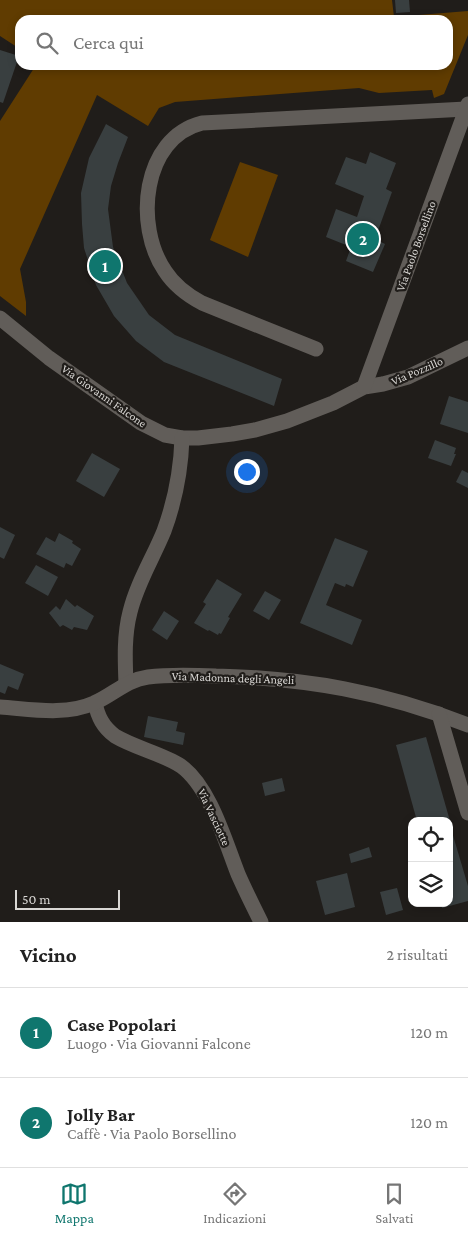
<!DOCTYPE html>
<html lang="it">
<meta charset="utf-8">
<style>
:root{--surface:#fff;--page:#f6f6f6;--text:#222;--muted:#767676;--line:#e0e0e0;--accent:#0f766e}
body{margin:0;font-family:"Crimson Pro",serif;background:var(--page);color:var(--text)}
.controls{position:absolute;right:15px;bottom:15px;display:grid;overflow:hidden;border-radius:10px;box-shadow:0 2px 8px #0003}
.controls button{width:45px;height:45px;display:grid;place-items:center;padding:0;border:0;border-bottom:1px solid var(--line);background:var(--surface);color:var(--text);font:25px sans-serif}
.scale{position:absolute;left:15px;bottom:12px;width:105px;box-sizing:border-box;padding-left:5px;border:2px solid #d9d7d4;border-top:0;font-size:14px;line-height:18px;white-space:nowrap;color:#d9d7d4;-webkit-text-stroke:4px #201d1a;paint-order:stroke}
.you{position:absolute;left:246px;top:471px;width:18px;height:18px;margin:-12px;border:4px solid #fff;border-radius:50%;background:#1a73e8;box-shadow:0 0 0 8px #1a73e833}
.badge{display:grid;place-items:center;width:32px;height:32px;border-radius:50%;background:var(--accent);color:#fff;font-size:16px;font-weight:700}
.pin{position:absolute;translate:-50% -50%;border:2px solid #fff;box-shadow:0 1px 5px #0006}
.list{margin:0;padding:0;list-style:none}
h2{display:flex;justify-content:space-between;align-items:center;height:65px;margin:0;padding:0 20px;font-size:21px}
h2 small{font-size:16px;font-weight:400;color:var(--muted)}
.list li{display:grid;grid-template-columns:32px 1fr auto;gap:15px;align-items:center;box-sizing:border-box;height:90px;padding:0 20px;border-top:1px solid var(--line)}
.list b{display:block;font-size:19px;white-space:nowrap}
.list p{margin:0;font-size:16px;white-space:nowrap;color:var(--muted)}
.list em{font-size:16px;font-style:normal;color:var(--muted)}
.icon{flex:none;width:28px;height:28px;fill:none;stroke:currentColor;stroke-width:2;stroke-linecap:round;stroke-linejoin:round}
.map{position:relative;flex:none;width:468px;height:922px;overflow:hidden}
.search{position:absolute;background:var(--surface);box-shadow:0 2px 8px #0003;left:15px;right:15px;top:15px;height:55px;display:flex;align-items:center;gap:12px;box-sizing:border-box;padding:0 18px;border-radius:15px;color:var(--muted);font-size:19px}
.sheet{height:245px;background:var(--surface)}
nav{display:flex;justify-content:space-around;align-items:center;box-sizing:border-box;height:70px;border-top:1px solid var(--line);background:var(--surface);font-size:14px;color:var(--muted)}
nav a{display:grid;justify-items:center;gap:2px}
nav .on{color:var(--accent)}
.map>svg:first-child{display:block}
</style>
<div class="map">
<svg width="468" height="922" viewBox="0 0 468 922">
<rect width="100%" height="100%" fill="#201d1a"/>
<!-- green -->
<g fill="#603c01">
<polygon points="0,0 392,0 394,17 468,11 468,35 444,94 434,98 432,90 379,93 359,88 175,102 159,108 148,126 97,95 20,269 26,302 26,316 0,296 0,121 36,65 448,65 448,20 20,20 20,49 0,36"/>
<polygon points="240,162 278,175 248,257 210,240"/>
</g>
<!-- building -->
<g fill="#393f40">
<polygon points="395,0 409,0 410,12 396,13"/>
<polygon points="0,50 19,56 3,103 0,102"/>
<polygon points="106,124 128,137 118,163 111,186 108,209 113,247 127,283 149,315 175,335 282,379 274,406 164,362 136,341 114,316 96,285 84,248 82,224 81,193 89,158"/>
<polygon points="370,152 396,163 386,189 392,192 375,239 385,244 373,272 346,261 351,247 326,237 336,209 357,217 364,196 335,184 346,157 366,164"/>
<polygon points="449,396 468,402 468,433 440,424"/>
<polygon points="435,440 456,448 454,454 456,454 451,466 428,458"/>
<polygon points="92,453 120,469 104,497 76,481"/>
<polygon points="462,470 468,473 468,488 456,482"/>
<polygon points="0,527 15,535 4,559 0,557"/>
<polygon points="59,533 73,541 72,543 81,549 72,566 66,563 64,568 36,554 46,537 55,542"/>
<polygon points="335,538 368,551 353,587 346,584 345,587 335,583 326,605 362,620 352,645 300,623"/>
<polygon points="36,565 58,577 48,596 25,583"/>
<polygon points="217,579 242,594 228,617 230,618 221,634 219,633 218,635 209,630 208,631 194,623 206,604 203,602"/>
<polygon points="265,591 281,600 269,620 253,611"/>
<polygon points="66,599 75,607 77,605 94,616 87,630 74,627 72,630 63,625 60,627 49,613 56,606 60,610"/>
<polygon points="164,611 179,621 167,640 152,630"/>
<polygon points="0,664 24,674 18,690 8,686 5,694 0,692"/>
<polygon points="148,716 178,722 176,731 185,733 183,745 144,737"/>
<polygon points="426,737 450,821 417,821 396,745"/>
<polygon points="282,778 285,791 265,796 262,783"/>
<polygon points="449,822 468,886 468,901 442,908 441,903 449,903"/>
<polygon points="369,847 372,857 351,863 349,854"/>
<polygon points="347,873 355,907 325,915 316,881"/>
<polygon points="397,888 403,910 386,915 380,892"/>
</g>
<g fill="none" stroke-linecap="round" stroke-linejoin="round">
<!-- minor -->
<g stroke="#615d59" stroke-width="15">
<polyline points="0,318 49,358 141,423 165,435 182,438 198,438 232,434 255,430 287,421 333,403 364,387 383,384 408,377 468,348"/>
<path d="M316 349 202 303C187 295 174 285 165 271 134 226 142 138 202 123L466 109"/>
<polyline points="364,387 468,104"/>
<path d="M126 684C125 659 124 635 130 612 137 583 153 558 164 531 175 501 181 470 182 438"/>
<path d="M95 703C98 717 103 727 115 736 135 748 163 754 181 766 210 787 225 841 238 874 245 890 253 906 261 922"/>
<path d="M0 707C30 709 65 716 94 703 113 695 126 680 148 677 170 674 194 675 216 676 306 678 384 692 468 725"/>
<polyline points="439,714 468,813"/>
</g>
</g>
<g text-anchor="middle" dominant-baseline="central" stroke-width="4.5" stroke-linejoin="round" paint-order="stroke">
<!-- street labels -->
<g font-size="12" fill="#d9d7d4" stroke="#201d1a">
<text transform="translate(416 246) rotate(-70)">Via Paolo Borsellino</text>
<text transform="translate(417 371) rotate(-23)">Via Pozzillo</text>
<text transform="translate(104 396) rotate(35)">Via Giovanni Falcone</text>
<text transform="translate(233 678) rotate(2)">Via Madonna degli Angeli</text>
<text transform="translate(214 817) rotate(65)">Via Vasciotte</text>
</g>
</g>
</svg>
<div class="controls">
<button><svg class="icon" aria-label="locate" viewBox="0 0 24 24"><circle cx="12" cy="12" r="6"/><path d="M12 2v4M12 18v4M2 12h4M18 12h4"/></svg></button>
<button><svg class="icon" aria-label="layers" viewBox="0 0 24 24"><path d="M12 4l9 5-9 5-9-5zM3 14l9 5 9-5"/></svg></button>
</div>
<div class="scale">50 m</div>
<div class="you"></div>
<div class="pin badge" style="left:105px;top:266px">1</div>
<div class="pin badge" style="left:363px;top:239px">2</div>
<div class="search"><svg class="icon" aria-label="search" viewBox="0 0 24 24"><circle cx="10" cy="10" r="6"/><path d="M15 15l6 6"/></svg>Cerca qui</div>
</div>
<section class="sheet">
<h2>Vicino<small>2 risultati</small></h2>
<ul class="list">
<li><span class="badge">1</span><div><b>Case Popolari</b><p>Luogo · Via Giovanni Falcone</p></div><em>120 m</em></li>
<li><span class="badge">2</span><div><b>Jolly Bar</b><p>Caffè · Via Paolo Borsellino</p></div><em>120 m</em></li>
</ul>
</section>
<nav>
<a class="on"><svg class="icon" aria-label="map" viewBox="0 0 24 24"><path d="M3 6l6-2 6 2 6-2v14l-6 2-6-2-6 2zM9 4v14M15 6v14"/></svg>Mappa</a>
<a><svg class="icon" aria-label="directions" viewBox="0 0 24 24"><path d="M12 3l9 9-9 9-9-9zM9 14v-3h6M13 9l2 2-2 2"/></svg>Indicazioni</a>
<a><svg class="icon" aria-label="saved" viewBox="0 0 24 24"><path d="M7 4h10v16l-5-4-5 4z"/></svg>Salvati</a>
</nav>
